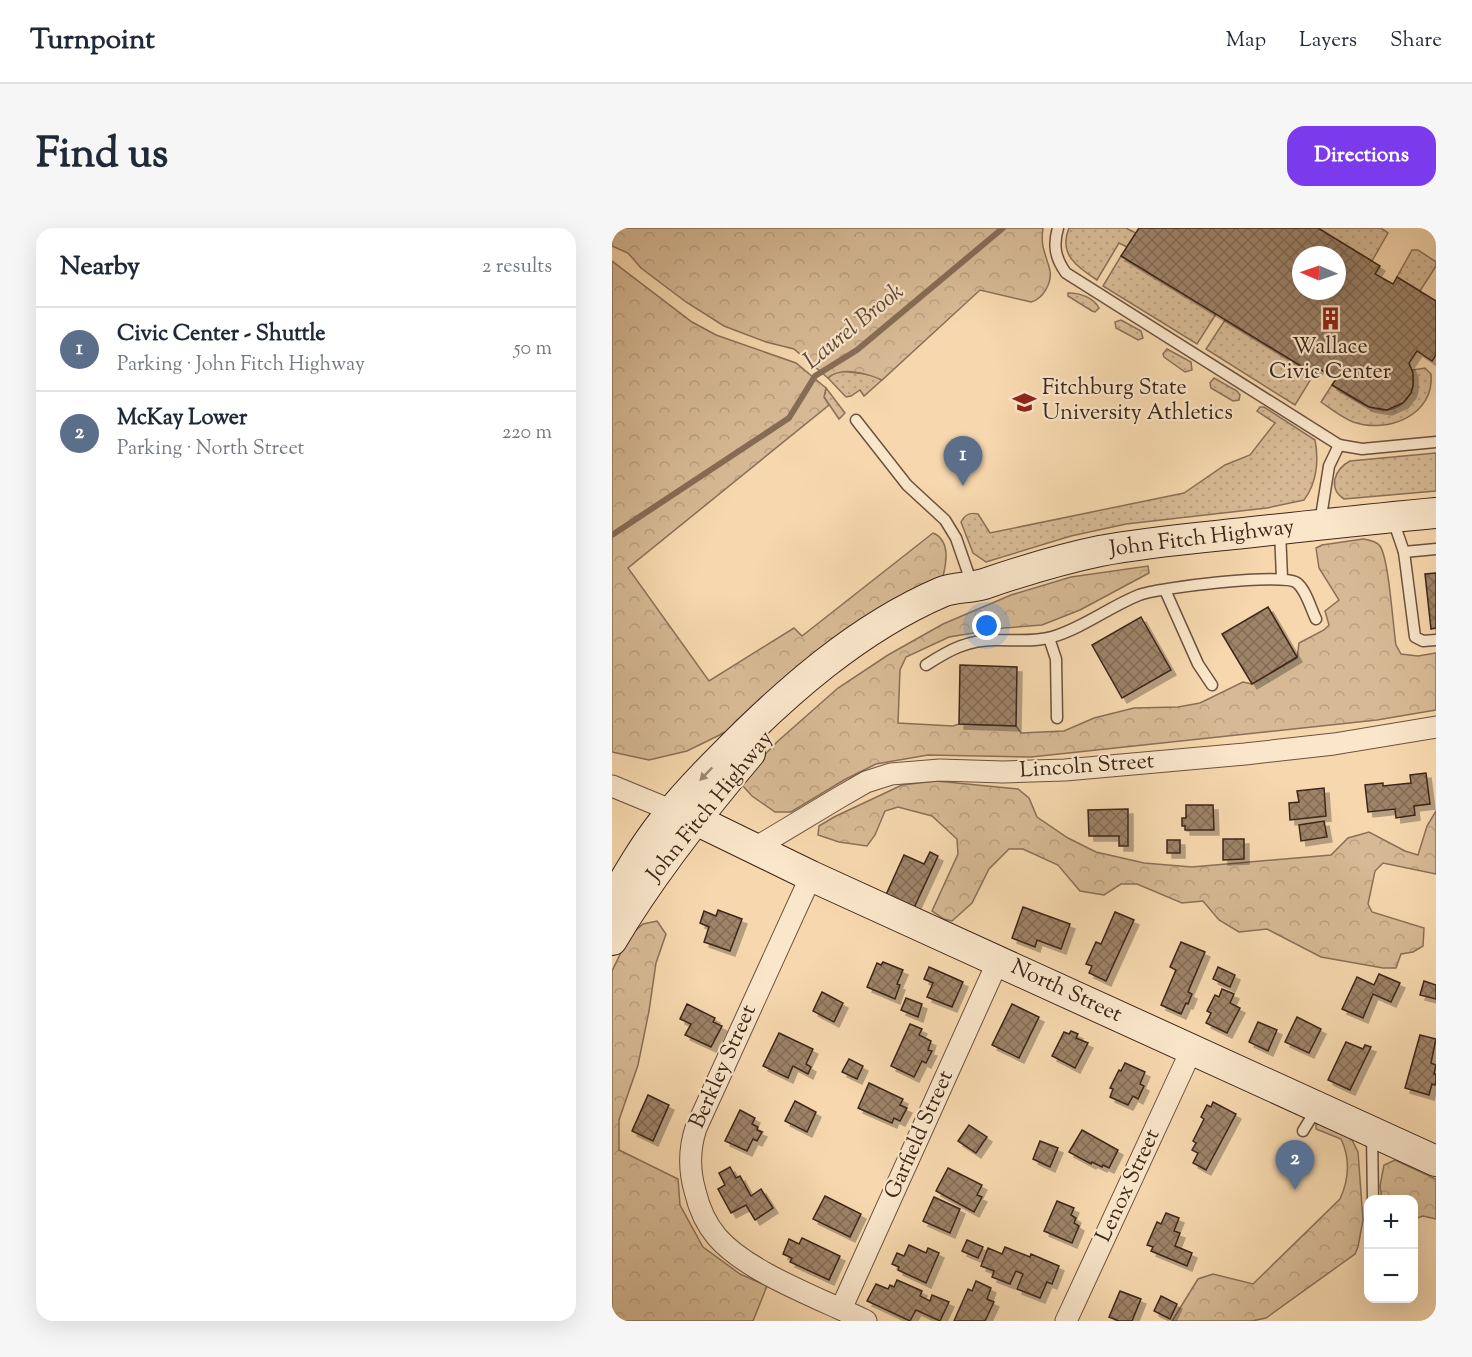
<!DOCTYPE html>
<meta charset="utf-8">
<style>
:root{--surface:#fff;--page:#f6f6f7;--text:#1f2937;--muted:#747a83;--line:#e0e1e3;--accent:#7c3aed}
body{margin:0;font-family:"Sorts Mill Goudy",serif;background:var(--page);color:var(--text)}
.controls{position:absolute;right:18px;bottom:18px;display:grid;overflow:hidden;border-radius:12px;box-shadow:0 6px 24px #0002}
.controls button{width:54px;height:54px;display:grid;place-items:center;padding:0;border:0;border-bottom:2px solid var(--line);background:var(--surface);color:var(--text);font:30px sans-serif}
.compass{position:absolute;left:680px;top:18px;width:54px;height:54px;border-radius:50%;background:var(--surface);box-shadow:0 6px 24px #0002;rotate:272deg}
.you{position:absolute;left:375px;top:398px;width:21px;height:21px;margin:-15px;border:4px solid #fff;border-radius:50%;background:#1a73e8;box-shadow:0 0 0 9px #1a73e833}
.badge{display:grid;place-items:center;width:39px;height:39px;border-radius:50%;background:var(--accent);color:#fff;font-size:20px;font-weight:700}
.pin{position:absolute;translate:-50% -50px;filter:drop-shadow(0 2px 3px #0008)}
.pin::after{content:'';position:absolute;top:32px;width:21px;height:18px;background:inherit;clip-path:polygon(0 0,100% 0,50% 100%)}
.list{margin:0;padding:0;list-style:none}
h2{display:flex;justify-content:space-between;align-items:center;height:78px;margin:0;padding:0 24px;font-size:26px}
h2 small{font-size:20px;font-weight:400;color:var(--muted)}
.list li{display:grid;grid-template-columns:39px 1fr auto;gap:18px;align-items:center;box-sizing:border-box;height:84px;padding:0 24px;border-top:2px solid var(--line)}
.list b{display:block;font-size:22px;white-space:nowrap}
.list p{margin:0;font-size:20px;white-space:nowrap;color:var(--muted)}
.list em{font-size:20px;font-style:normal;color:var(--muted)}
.map{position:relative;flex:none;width:824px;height:1093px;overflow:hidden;border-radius:18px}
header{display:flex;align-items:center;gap:36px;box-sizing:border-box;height:84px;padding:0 30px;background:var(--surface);border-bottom:2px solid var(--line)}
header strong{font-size:28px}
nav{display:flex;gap:33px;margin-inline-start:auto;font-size:21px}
.intro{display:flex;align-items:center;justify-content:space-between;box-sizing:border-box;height:144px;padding:0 36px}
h1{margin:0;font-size:42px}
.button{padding:15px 27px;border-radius:18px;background:var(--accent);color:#fff;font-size:21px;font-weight:700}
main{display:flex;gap:36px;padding:0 36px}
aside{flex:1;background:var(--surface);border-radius:18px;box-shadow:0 6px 24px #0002}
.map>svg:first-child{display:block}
</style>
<header>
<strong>Turnpoint</strong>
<nav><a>Map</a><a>Layers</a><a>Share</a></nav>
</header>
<div class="intro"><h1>Find us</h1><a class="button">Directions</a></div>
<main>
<aside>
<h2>Nearby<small>2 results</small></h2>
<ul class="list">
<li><span class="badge" style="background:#5c6f8a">1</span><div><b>Civic Center - Shuttle</b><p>Parking · John Fitch Highway</p></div><em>50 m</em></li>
<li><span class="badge" style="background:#5c6f8a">2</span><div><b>McKay Lower</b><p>Parking · North Street</p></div><em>220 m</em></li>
</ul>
</aside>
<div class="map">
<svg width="824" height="1093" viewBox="0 0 824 1093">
<defs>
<pattern id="grass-dots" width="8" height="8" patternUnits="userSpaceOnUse" patternTransform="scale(1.5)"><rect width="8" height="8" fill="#d7ba95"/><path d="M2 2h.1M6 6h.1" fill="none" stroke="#b9a080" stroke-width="1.8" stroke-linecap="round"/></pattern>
<pattern id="forest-crowns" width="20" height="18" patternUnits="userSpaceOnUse" patternTransform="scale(1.5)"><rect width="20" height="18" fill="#d7ba95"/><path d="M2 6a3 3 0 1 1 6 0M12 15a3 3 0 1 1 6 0" fill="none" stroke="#b9a080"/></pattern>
<pattern id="building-cross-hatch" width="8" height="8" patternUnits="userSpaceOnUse" patternTransform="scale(1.5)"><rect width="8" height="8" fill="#9e8367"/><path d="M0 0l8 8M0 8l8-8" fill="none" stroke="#826b54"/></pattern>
<filter id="shadow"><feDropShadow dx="5" dy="5" stdDeviation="0" flood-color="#0004"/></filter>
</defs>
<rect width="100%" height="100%" fill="#f7d8ae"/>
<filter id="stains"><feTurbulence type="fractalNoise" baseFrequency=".00333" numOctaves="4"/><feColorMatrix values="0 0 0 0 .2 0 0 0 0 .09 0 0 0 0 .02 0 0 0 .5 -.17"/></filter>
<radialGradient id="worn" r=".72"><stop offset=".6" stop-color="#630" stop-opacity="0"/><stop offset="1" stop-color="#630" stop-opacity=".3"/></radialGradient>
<!-- grass -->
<g fill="url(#grass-dots)" stroke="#8a7058" stroke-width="1.5">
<path d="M457 0H514L524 5 515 19 507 15 485 52C465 39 446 26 457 0Z"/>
<polygon points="706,0 769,0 776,5 760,33"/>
<polygon points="800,22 806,22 824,34 824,38 808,63 785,49"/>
<polygon points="509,28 604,86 585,116 491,58"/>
<path d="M456 65C467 64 482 70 487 80L483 84 480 83 456 68Z"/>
<polygon points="509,92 529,103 531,110 526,112 504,100 503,94"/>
<polygon points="613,92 702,146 683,177 594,121"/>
<polygon points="555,121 579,134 580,142 573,144 552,129 551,126"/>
<path d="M813 140 819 146C823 187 776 206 741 194 729 189 719 181 709 174L720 157C741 170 771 196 793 173 802 164 803 154 800 142Z"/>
<polygon points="230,143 260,147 270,152 252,168 248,162 239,168 234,169 216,150 221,145"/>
<polygon points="602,150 625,163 628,167 627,172 621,173 599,160 598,155"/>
<polygon points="214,160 233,185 227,191 212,169"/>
<path d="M648 179H652L703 212C707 232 705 255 692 272L655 280 514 296 459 308 374 334 361 325 349 294C353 286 358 284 366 286L378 305 572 265 613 237 638 227 663 195 645 183Z"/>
<path d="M824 225V263L732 271C715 260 723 241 738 233Z"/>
</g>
<!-- forest -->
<g fill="url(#forest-crowns)" stroke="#8a7058" stroke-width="1.5">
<path d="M0 0H431C428 20 434 25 438 43 440 55 431 71 419 74L368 62 270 152C254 145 229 138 216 150L182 121 154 114 112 98 74 74 29 40 16 25 0 18Z"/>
<path d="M0 33 80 94 104 107 184 135 214 160 212 169 217 177 16 340 97 453 182 400 190 408 321 305C338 312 335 333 331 348L128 497 75 523 37 532 0 524Z"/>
<path d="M751 311C757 312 764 313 768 318 777 331 781 399 784 417L789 426 806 428 824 425V482L765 492 419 529 316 527 264 536 232 552 179 584H163L140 568 131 558 132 548 166 513 226 460 276 427 331 396 399 367 459 349 536 338 537 345 468 382 430 397 392 400 337 409 294 429 288 442 286 495 341 498 347 496 404 498 409 505 452 503 482 490 522 480 566 479 588 475 631 454 640 456 685 430 687 415 712 402 717 397 713 383 727 372 707 340 704 320 710 317Z"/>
<polygon points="324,553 406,561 417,570 425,589 456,610 484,624 532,635 580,639 719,627 736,610 757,604 793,623 806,627 815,598 824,583 824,646 771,635 763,643 756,676 760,684 812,700 811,718 801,724 789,726 784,740 771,740 709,729 655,701 627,704 607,692 591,673 570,675 525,656 509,656 492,667 468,663 446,637 411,621 397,621 377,641 360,675 340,693 332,691 320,683 346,626 345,611 320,588 286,579 273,583 263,607 255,618 227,614 206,607 207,598 222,589 290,557"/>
<polygon points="45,693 54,706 44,735 37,783 26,837 7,892 7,922 66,951 68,977 91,1019 128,1046 155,1058 141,1093 0,1093 0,743 17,708 31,696"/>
<path d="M704 896H709L739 910 746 924 751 992 746 1019 743 1026 654 1090 640 1093H560L586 1051 601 1046 641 1056 728 971C737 951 739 932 729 911L704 901Z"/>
<polygon points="783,932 824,951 824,991 811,988 802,991 802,972 770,971 768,958 772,937"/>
</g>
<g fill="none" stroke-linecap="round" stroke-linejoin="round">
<!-- stream -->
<polyline stroke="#876c55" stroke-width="6" points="0,307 177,190 203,148 245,122 391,0"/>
</g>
<!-- building -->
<g fill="url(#building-cross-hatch)" stroke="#3d261a" stroke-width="1.5" fill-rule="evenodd" filter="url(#shadow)">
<path d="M527 0H706L768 38 763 46 781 56 785 49 824 73V127L820 133 805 123 797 135 801 145V158L799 165 791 175 775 182 757 179 720 157 724 151 706 140 702 146 509 28ZM689 27H725V63H689Z"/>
<polygon points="824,345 824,400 819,401 813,346"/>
<polygon points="656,379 685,429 640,456 610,406"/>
<polygon points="529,389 559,442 510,470 480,417"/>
<polygon points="348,437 405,439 404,498 347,496"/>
<polygon points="814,545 818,576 802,578 803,587 784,590 783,581 756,584 753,557 771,555 771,558 799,555 798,547"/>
<polygon points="712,560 714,588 678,592 677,575 687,574 685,563"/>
<polygon points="574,577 601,577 602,602 573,602 573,598 570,598 570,590 574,590"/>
<polygon points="516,581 516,618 507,618 507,608 477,608 476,582"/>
<polygon points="712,593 715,609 689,613 687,597"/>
<polygon points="611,611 632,611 632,631 611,632"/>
<rect x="555" y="612" width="13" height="13"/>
<polygon points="318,624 326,628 301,682 273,669 292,627 312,636"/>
<polygon points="411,679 458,696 449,721 425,712 423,719 400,710"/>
<polygon points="106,682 130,691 118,723 92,714 97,699 88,695 92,683 104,688"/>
<polygon points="503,684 522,692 494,753 477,745 480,738 474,736 484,714 489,716"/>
<polygon points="569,714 593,724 576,764 580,766 576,776 574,775 569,786 549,777 564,742 558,739"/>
<polygon points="271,734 291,742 285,756 288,757 283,771 255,759 265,735 269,737"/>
<polygon points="317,739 351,754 340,779 315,769 321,755 312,751"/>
<polygon points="606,739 623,747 618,759 601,751"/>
<polygon points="767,746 788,755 779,774 761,766 751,790 730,781 745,749 762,757"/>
<polygon points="812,753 824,757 824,771 808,767"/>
<polygon points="610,761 622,766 618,775 628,780 615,805 594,795 599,785 595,783 603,767 607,769"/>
<polygon points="210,764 231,775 222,794 201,783"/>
<polygon points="294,770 310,776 306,789 289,782"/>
<polygon points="75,776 103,790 101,794 110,798 99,819 73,807 79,796 68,791"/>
<polygon points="400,776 427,789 407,830 380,817"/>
<polygon points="685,789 709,801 697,825 673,814"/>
<polygon points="646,794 665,802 656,823 637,814"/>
<polygon points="298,796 310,801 307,807 319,813 316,822 320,823 314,835 310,833 302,849 279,838"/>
<polygon points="459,803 466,806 464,810 476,815 463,840 440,828 452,804 457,806"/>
<polygon points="167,805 201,821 194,836 199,839 196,846 181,838 176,850 151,838"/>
<polygon points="808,807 824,811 819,835 824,837 822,846 824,846 824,853 823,857 820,856 817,867 793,860"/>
<polygon points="734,814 751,821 753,817 759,819 738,862 716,852"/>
<polygon points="237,831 251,838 245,851 230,844"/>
<polygon points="513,835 533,844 528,856 532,858 526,871 521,868 516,877 498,869 501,861 498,860 507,842 509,843"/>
<polygon points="257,855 291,871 288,877 295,880 288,893 282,890 280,895 246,880"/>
<polygon points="36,867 57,877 41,913 20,903"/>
<polygon points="183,873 204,884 195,904 173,893"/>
<polygon points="601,874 624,886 594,942 581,935 586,925 580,922 584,915 581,913 592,891 589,889 595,877 599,879"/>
<polygon points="128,882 143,890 140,896 146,899 145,902 150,904 145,913 141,911 135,923 113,913"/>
<polygon points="357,897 375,909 364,925 346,913"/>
<polygon points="470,902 506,922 497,940 491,937 490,939 480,934 479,936 457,924"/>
<polygon points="428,913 446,920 438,939 421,931"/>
<polygon points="118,939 124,950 128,948 139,968 149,961 161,980 143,992 134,977 119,985 106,961 113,957 107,945"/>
<polygon points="336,940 370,957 365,967 370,969 362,984 324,963"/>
<polygon points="213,968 249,986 238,1009 201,991"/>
<polygon points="322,969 348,981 338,1005 311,993"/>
<polygon points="445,973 462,980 459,987 464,990 462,995 467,998 460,1015 432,1003"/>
<polygon points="554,985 567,990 562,1003 568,1005 563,1018 580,1025 575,1038 539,1023 541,1019 535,1017 545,994 549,996"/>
<polygon points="190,1010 228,1028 217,1052 178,1034 180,1030 171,1026 177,1011 187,1016"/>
<polygon points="355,1012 371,1019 366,1030 350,1023"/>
<polygon points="297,1017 314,1025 316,1020 327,1025 314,1055 286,1042 287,1039 280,1036 285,1025 292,1028"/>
<polygon points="393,1019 418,1029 419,1026 447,1038 440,1056 435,1054 428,1070 405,1061 411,1046 404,1043 398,1056 380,1049 382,1043 369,1038 376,1020 390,1026"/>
<polygon points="285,1052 310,1063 308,1068 318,1073 320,1067 337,1074 328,1093 304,1082 298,1093 255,1073 264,1056 276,1061 278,1057 282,1059"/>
<polygon points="364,1053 379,1060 375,1071 382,1074 373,1093 342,1093 356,1061 360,1063"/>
<polygon points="508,1063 529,1071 520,1093 507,1093 497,1089"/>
<polygon points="549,1068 565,1076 558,1091 542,1083"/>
</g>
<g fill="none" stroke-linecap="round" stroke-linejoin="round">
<defs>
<g id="lane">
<path d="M446 0C441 17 443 30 454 45L727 217"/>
<polyline points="244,192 295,257 333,292 344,310 360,356"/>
<polyline points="781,292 792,324 824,321"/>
<polyline points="708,295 717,238 727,217 750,221 824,214"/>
<polyline points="668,303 670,350"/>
<polyline points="792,324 803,409 811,413 824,412"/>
<polyline points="553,362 586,436 600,457"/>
<polyline points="437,410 444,431 445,490"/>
<path d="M314 437C337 422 357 411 386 412 404 412 423 414 440 409 471 400 497 379 527 367 545 360 672 344 685 355 694 362 699 381 704 391"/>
<polyline points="691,903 705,880"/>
<polyline points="760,906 761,972"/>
</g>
<g id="street">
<polyline points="0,558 73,588"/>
<polyline points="143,620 228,569 254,554 279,546 328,542 391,544 453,542 633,526 722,516 824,499"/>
<path d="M199 648 84 900C77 921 77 942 83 963 87 980 94 996 105 1009 136 1045 210 1071 254 1093"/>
<polyline points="229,1081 386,733"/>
<polyline points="454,1093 579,823"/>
</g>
<g id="secondary">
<polyline points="84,592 199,648 824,933"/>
<path d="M0 674C16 646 32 618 52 593 70 570 90 549 111 528 174 464 246 400 330 364 342 359 358 360 372 356 410 343 449 331 488 323 535 314 584 310 632 305 696 298 760 291 824 285"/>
<path d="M0 712C39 646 88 584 138 525"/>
</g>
</defs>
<!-- lane casing -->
<use href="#lane" stroke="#6c523f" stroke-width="13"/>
<!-- street casing -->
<use href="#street" stroke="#6c523f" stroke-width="23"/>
<!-- secondary casing -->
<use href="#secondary" stroke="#3d261a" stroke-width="32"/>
<!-- lane -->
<use href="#lane" stroke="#fae6ca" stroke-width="10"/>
<!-- street -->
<use href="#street" stroke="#fae6ca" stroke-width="21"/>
<!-- secondary -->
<use href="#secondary" stroke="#fae6ca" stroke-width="30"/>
</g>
<!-- one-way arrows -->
<defs><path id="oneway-solid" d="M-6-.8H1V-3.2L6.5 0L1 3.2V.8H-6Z" transform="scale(1.5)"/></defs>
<use fill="#9c8672" href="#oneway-solid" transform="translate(94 546) rotate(134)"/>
<!-- icons -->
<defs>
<symbol id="building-bare" viewBox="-9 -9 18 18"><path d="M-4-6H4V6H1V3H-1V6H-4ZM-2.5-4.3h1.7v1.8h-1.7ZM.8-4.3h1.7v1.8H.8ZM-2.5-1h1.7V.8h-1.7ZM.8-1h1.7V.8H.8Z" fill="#8f2418" stroke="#fae6ca" stroke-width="2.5" paint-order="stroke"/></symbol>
<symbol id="school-bare" viewBox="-9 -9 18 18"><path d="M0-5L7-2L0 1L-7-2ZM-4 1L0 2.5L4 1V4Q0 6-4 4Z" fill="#8f2418" stroke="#fae6ca" stroke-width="2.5" paint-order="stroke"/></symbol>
</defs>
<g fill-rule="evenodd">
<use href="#building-bare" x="702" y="74" width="33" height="33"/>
<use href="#school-bare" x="396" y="158" width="33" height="33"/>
</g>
<g text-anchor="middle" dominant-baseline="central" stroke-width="4.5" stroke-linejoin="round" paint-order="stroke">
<!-- poi labels -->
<g font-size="22" fill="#3d261a" stroke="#fae6ca">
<text x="718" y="120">Wallace<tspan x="718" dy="25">Civic Center</tspan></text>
<text x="430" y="161" text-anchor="start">Fitchburg State<tspan x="430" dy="25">University Athletics</tspan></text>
</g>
<!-- street labels -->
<g font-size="22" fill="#3d261a" stroke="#fae6ca">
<text transform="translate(590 311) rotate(-7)">John Fitch Highway</text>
<text transform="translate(475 539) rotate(-4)">Lincoln Street</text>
<text transform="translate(99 579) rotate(-51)">John Fitch Highway</text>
<text transform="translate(454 764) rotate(25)">North Street</text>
<text transform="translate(112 839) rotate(-66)">Berkley Street</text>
<text transform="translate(308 907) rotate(-66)">Garfield Street</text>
<text transform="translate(517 958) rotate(-65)">Lenox Street</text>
</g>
<!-- water labels -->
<g font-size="24" font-style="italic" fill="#624937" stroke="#fae6ca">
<text transform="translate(242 99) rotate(-39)">Laurel Brook</text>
</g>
</g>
<rect width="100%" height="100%" filter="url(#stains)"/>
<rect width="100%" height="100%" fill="url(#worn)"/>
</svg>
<div class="controls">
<button>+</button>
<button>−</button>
</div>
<svg class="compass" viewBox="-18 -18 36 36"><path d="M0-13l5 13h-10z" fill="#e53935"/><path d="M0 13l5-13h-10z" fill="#747a83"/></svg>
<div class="you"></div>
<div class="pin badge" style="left:351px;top:258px;background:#5c6f8a">1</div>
<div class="pin badge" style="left:683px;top:962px;background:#5c6f8a">2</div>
</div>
</main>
